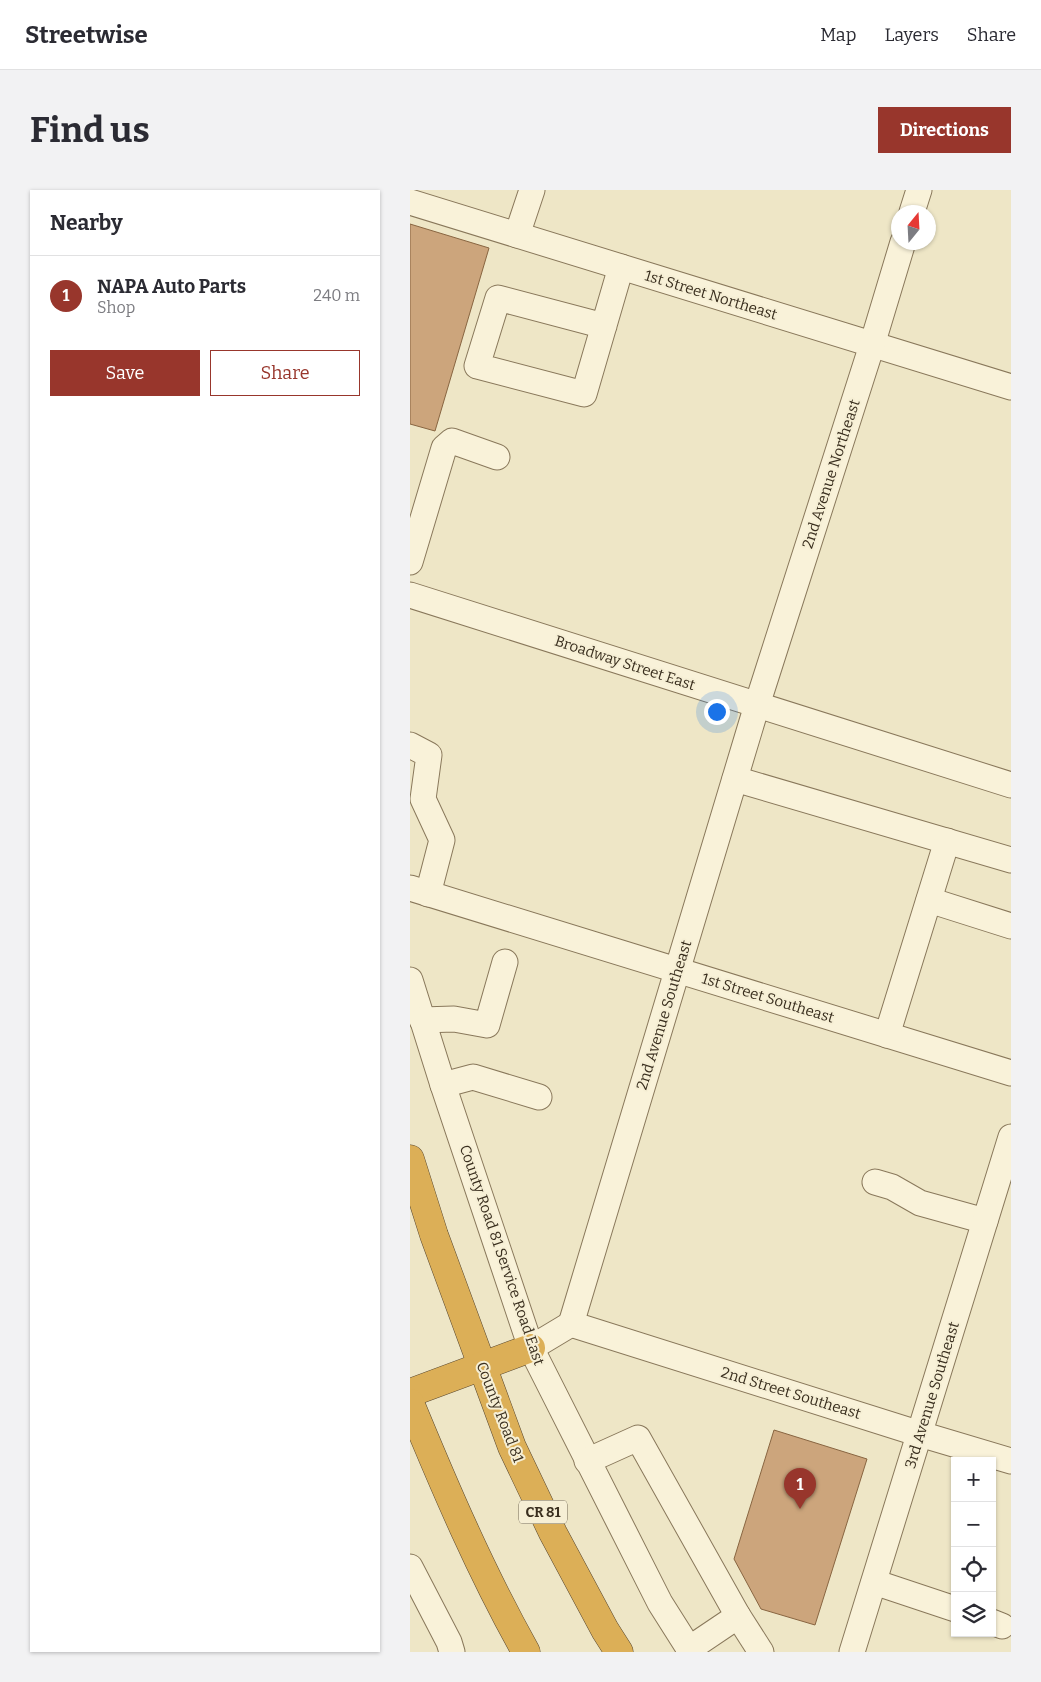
<!DOCTYPE html>
<meta charset="utf-8">
<style>
:root{--surface:#fff;--page:#f2f2f3;--text:#2b2b33;--muted:#7c7c81;--line:#e1e1e2;--accent:#98362c}
body{margin:0;font-family:Bitter,serif;background:var(--page);color:var(--text)}
.controls{position:absolute;right:15px;bottom:15px;display:grid;overflow:hidden;border-radius:0px;box-shadow:0 1px 4px #0004}
.controls button{width:45px;height:45px;display:grid;place-items:center;padding:0;border:0;border-bottom:1px solid var(--line);background:var(--surface);color:var(--text);font:25px sans-serif}
.compass{position:absolute;left:481px;top:15px;width:45px;height:45px;border-radius:50%;background:var(--surface);box-shadow:0 1px 4px #0004;rotate:18deg}
.you{position:absolute;left:306px;top:521px;width:18px;height:18px;margin:-12px;border:4px solid #fff;border-radius:50%;background:#1a73e8;box-shadow:0 0 0 8px #1a73e833}
.badge{display:grid;place-items:center;width:32px;height:32px;border-radius:50%;background:var(--accent);color:#fff;font-size:16px;font-weight:700}
.pin{position:absolute;translate:-50% -41px;filter:drop-shadow(0 1px 2px #0008)}
.pin::after{content:'';position:absolute;top:26px;width:18px;height:15px;background:inherit;clip-path:polygon(0 0,100% 0,50% 100%)}
.list{margin:0;padding:0;list-style:none}
h2{display:flex;justify-content:space-between;align-items:center;height:65px;margin:0;padding:0 20px;font-size:21px}
h2 small{font-size:16px;font-weight:400;color:var(--muted)}
.list li{display:grid;grid-template-columns:32px 1fr auto;gap:15px;align-items:center;box-sizing:border-box;height:80px;padding:0 20px;border-top:1px solid var(--line)}
.list b{display:block;font-size:19px;white-space:nowrap}
.list p{margin:0;font-size:16px;white-space:nowrap;color:var(--muted)}
.list em{font-size:16px;font-style:normal;color:var(--muted)}
.actions{display:flex;gap:10px;padding:15px 20px}
.actions a{flex:1;padding:11px 0;border:1px solid var(--accent);border-radius:0px;text-align:center;font-size:18px;color:var(--accent)}
.actions .main{background:var(--accent);color:#fff}
.icon{flex:none;width:28px;height:28px;fill:none;stroke:currentColor;stroke-width:2;stroke-linecap:round;stroke-linejoin:round}
.map{position:relative;flex:none;width:601px;height:1462px;overflow:hidden;border-radius:0px}
header{display:flex;align-items:center;gap:30px;box-sizing:border-box;height:70px;padding:0 25px;background:var(--surface);border-bottom:1px solid var(--line)}
header strong{font-size:24px}
nav{display:flex;gap:28px;margin-inline-start:auto;font-size:18px}
.intro{display:flex;align-items:center;justify-content:space-between;box-sizing:border-box;height:120px;padding:0 30px}
h1{margin:0;font-size:35px}
.button{padding:12px 22px;border-radius:0px;background:var(--accent);color:#fff;font-size:18px;font-weight:700}
main{display:flex;gap:30px;padding:0 30px}
aside{flex:1;background:var(--surface);border-radius:0px;box-shadow:0 1px 4px #0004}
.map>svg:first-child{display:block}
</style>
<header>
<strong>Streetwise</strong>
<nav><a>Map</a><a>Layers</a><a>Share</a></nav>
</header>
<div class="intro"><h1>Find us</h1><a class="button">Directions</a></div>
<main>
<aside>
<h2>Nearby<small></small></h2>
<ul class="list">
<li><span class="badge">1</span><div><b>NAPA Auto Parts</b><p>Shop</p></div><em>240 m</em></li>
</ul>
<div class="actions"><a class="main">Save</a><a>Share</a></div>
</aside>
<div class="map">
<svg width="601" height="1462" viewBox="0 0 601 1462">
<rect width="100%" height="100%" fill="#eee6c6"/>
<!-- building -->
<g fill="#cca57c" stroke="#886541">
<polygon points="0,34 79,58 25,241 0,234"/>
<polygon points="364,1240 457,1269 405,1435 351,1419 324,1369"/>
</g>
<g fill="none" stroke-linecap="round" stroke-linejoin="round">
<defs>
<g id="minor">
<polyline points="0,12 601,197"/>
<polyline points="502,22 509,0"/>
<polyline points="107,45 122,0"/>
<polyline points="194,136 88,108 67,176 174,204 211,77"/>
<polyline points="0,372 34,258 42,251 87,267"/>
<polyline points="0,405 601,595"/>
<polyline points="0,555 19,565 13,609 32,650 18,704"/>
<polyline points="325,589 601,670"/>
<polyline points="0,698 601,883"/>
<polyline points="519,710 601,736"/>
<polyline points="0,790 33,895 121,1158 250,1413 281,1462"/>
<polyline points="12,830 44,829 77,835 95,772"/>
<polyline points="477,845 537,651"/>
<polyline points="33,895 63,887 129,907"/>
<polyline points="465,992 482,997 510,1013 575,1031"/>
<polyline points="161,1134 347,515 462,155 493,52"/>
<polyline points="161,1134 510,1244 601,1271"/>
<polyline points="121,1158 161,1134"/>
<polyline points="177,1271 228,1248 328,1426 279,1459"/>
<polyline points="0,1377 39,1452 42,1462"/>
<polyline points="464,1392 545,1419"/>
<polyline points="328,1426 351,1462"/>
<polyline points="582,1432 592,1436"/>
<polyline points="442,1462 601,947"/>
</g>
<g id="highway">
<polyline points="0,969 24,1045 102,1257 143,1343 195,1440 209,1462"/>
<polyline points="0,1203 121,1158"/>
<path d="M0 1213C35 1298 71 1382 116 1462"/>
</g>
</defs>
<!-- minor casing -->
<use href="#minor" stroke="#89785b" stroke-width="27"/>
<!-- highway casing -->
<use href="#highway" stroke="#57462f" stroke-width="29"/>
<!-- minor -->
<use href="#minor" stroke="#f9f2d9" stroke-width="25"/>
<!-- highway -->
<use href="#highway" stroke="#dcaf57" stroke-width="28"/>
</g>
<g text-anchor="middle" dominant-baseline="central" stroke-width="4" stroke-linejoin="round" paint-order="stroke">
<!-- shield labels -->
<rect fill="#f6efd5" stroke="#726956" stroke-width="1" x="109" y="1310.5" width="48" height="23" rx="4"/>
<g font-size="14" font-weight="bold" fill="#3a2f1f">
<text x="133" y="1322">CR 81</text>
</g>
<!-- street labels -->
<g font-size="15" fill="#3a2f1f" stroke="#f6efd5">
<text transform="translate(301 105) rotate(17)">1st Street Northeast</text>
<text transform="translate(421 284) rotate(-72)">2nd Avenue Northeast</text>
<text transform="translate(215 473) rotate(18)">Broadway Street East</text>
<text transform="translate(358 808) rotate(17)">1st Street Southeast</text>
<text transform="translate(254 825) rotate(-73)">2nd Avenue Southeast</text>
<text transform="translate(92 1065) rotate(71)">County Road 81 Service Road East</text>
<text transform="translate(381 1203) rotate(17)">2nd Street Southeast</text>
<text transform="translate(522 1205) rotate(-73)">3rd Avenue Southeast</text>
<text transform="translate(90 1222) rotate(69)">County Road 81</text>
</g>
</g>
</svg>
<div class="controls">
<button>+</button>
<button>−</button>
<button><svg class="icon" aria-label="locate" viewBox="0 0 24 24"><circle cx="12" cy="12" r="6"/><path d="M12 2v4M12 18v4M2 12h4M18 12h4"/></svg></button>
<button><svg class="icon" aria-label="layers" viewBox="0 0 24 24"><path d="M12 4l9 5-9 5-9-5zM3 14l9 5 9-5"/></svg></button>
</div>
<svg class="compass" viewBox="-18 -18 36 36"><path d="M0-13l5 13h-10z" fill="#e53935"/><path d="M0 13l5-13h-10z" fill="#7c7c81"/></svg>
<div class="you"></div>
<div class="pin badge" style="left:390px;top:1319px">1</div>
</div>
</main>
